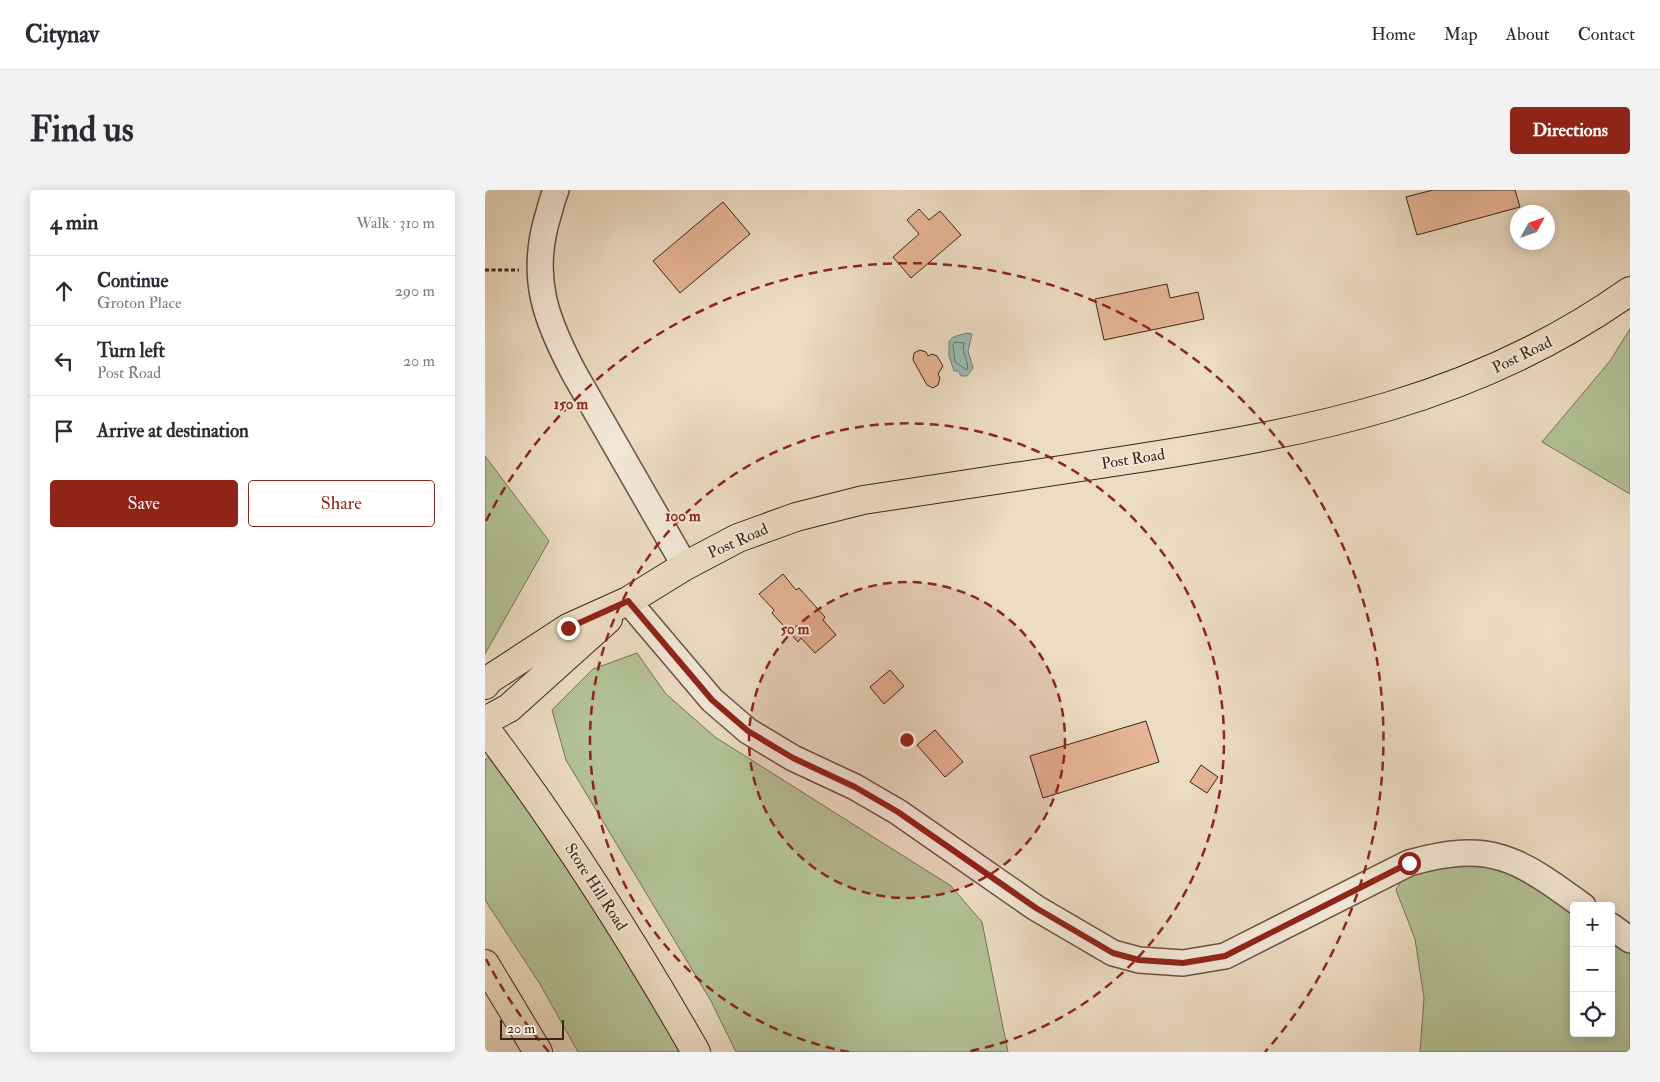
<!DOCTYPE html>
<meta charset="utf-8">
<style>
:root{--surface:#fff;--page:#f2f2f3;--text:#2b2b33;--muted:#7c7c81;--line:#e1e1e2;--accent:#8f2418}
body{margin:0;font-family:"IM FELL Double Pica",serif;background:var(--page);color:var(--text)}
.controls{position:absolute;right:15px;bottom:15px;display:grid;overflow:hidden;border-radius:5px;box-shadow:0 2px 12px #0003}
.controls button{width:45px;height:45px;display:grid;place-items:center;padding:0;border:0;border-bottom:1px solid var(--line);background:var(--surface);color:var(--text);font:25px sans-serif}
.compass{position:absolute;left:1025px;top:15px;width:45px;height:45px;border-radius:50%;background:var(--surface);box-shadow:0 2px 12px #0003;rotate:50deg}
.scale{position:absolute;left:15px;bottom:12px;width:64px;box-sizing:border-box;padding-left:5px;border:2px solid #3e2315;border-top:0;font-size:14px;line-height:18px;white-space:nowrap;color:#3e2315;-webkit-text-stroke:4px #f3e8d8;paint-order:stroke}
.stop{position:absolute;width:15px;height:15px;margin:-11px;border:4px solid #8f2418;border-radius:50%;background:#fff}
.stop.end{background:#8f2418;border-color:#fff;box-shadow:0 1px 5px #0008}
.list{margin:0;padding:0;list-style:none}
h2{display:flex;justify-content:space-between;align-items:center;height:65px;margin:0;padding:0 20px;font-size:21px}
h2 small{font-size:16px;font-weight:400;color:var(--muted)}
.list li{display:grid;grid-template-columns:32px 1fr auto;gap:15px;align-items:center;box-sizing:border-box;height:70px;padding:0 20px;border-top:1px solid var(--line)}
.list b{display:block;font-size:19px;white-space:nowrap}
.list p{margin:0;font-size:16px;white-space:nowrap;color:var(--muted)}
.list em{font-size:16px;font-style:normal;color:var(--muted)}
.actions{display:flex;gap:10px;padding:15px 20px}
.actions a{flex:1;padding:11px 0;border:1px solid var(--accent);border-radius:5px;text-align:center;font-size:18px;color:var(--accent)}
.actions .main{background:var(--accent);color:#fff}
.icon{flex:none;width:28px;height:28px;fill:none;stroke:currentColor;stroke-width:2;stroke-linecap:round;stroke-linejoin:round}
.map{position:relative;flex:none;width:1145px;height:862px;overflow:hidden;border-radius:5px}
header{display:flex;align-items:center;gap:30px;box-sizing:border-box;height:70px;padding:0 25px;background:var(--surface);border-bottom:1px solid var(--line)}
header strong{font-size:24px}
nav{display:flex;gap:28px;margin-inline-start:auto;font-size:18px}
.intro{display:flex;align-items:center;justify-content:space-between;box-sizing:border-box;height:120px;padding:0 30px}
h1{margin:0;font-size:35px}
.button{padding:12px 22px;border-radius:5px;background:var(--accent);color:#fff;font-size:18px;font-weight:700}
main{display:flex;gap:30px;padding:0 30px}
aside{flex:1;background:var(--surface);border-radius:5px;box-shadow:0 2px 12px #0003}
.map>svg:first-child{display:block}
</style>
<header>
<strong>Citynav</strong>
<nav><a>Home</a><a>Map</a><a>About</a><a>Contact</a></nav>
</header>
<div class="intro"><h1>Find us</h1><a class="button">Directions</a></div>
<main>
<aside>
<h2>4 min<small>Walk · 310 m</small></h2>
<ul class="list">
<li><svg class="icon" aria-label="ahead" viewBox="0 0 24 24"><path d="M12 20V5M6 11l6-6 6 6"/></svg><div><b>Continue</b><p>Groton Place</p></div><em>290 m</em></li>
<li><svg class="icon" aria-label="left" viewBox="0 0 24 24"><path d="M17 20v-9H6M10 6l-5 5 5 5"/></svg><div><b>Turn left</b><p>Post Road</p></div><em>20 m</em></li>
<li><svg class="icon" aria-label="arrive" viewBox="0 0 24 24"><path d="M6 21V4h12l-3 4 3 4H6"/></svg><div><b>Arrive at destination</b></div></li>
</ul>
<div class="actions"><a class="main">Save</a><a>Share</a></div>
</aside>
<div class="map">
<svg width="1145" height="862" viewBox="0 0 1145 862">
<rect width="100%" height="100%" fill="#ecdcc3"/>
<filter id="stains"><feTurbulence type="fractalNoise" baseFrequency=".004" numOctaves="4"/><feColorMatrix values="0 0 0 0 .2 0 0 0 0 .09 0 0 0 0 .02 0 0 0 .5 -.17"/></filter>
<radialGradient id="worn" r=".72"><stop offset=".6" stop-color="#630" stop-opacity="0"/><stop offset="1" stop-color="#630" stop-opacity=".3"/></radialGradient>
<!-- green -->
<g fill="#b3c297" stroke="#787256">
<polygon points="1145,139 1145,304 1057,252 1125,171"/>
<polygon points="0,266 64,351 0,464"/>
<polygon points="152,463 181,504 230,547 466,696 497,732 523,862 251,862 226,811 81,570 67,520 108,479"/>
<polygon points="8,563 125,732 197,862 93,862 55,794 0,710 0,570"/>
<polygon points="985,667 1047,692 1089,721 1089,843 1126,843 1126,747 1145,760 1145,862 935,862 939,808 930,749 911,700 920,685"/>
</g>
<!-- water -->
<polygon fill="#99bcb3" stroke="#757f74" points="482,143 487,144 483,161 488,178 482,186 476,186 473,181 469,181 464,166 464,151 468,147"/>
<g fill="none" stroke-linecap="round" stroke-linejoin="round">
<!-- shore -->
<path stroke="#6c7064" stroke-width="1" d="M470 152 479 153C476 164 485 172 482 180L470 172 468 155Z"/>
</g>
<!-- building -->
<g fill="#e6b496" stroke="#3e2315">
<polygon points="948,0 1030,0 1035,17 932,45 921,7"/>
<polygon points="238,12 265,44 195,103 168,71"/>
<polygon points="434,19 444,30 455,21 476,45 426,88 408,67 434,44 422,30"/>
<polygon points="682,94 685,108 713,102 719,129 619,150 610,109"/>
<polygon points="435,160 441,162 443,166 447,164 452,166 458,176 453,184 455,188 453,195 448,198 442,195 428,170 429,163"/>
<polygon points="298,384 311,400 314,398 340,427 338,430 351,445 330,463 316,448 313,452 287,423 289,420 274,404"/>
<polygon points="405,480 419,496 399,514 385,497"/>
<polygon points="661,531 674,572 558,608 545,566"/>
<polygon points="450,540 478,572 460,587 432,555"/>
<polygon points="716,575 733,587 722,603 705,592"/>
</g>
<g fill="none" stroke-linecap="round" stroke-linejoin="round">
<defs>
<g id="minor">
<path d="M71 0C67 9 65 20 62 29 45 89 61 130 89 183L200 376"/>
<path d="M143 411 227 510 263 541 308 568 370 597 413 622 551 718 628 763 654 770 698 773 740 766 924 673C1006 650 1032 668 1098 716"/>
<polyline points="1126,736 1145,750"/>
</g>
<g id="major">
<path d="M0 495 5 489 83 438 143 411 200 376 253 348 311 327 378 310C466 296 554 283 642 270 825 242 990 211 1145 101"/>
<polyline points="0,531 24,518 123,429"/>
<path d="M0 538C78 641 147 750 211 862"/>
</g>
<polyline id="highway" points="0,774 53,862"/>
</defs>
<!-- minor casing -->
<use href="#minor" stroke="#6a5140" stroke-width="28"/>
<!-- major casing -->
<use href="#major" stroke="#3e2315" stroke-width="30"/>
<!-- highway casing -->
<use href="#highway" stroke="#3e2315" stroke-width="30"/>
<!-- path -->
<polyline stroke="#3e2315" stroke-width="3" stroke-dasharray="4 2.5" stroke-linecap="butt" points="0,80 34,80"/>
<!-- minor -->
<use href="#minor" stroke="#f3e8d8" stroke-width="25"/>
<!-- major -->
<use href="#major" stroke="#ecdcc3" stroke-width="28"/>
<!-- highway -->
<use href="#highway" stroke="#ecdcc3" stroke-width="28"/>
</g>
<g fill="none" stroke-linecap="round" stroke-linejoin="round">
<!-- route -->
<polyline stroke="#8f2418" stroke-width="6" points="83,438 143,411 227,510 263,541 308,568 370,597 413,622 551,718 628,763 654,770 698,773 740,766 924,673"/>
</g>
<!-- distance rings -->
<circle cx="422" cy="550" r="158" fill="#8f2418" fill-opacity=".12"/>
<g fill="none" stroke="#8f2418" stroke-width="2.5" stroke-dasharray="9 6">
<circle cx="422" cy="550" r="158"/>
<path d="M364 862A317 317 0 1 1 480 862"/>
<path d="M64 862A475 475 0 0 1 1 769M1 331A475 475 0 1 1 780 862"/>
</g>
<g text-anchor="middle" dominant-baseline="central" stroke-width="4" stroke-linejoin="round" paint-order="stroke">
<!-- street labels -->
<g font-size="16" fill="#3e2315" stroke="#f3e8d8">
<text transform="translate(1037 165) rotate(-26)">Post Road</text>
<text transform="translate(648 269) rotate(-9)">Post Road</text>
<text transform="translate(253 351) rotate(-24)">Post Road</text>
<text transform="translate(111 697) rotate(57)">Store Hill Road</text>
</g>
</g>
<circle cx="422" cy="550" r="8" fill="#8f2418" stroke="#f3e8d8" stroke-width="2.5"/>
<g font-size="15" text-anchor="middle" font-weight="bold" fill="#8f2418" stroke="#f3e8d8" stroke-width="4" stroke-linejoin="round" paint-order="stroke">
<text x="86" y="219">150 m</text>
<text x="198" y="331">100 m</text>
<text x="310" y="444">50 m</text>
</g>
<rect width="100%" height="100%" filter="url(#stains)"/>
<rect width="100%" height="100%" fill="url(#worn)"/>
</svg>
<div class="controls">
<button>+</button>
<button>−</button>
<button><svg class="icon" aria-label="locate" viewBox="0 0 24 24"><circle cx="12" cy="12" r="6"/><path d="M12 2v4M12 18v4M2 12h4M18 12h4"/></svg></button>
</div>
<svg class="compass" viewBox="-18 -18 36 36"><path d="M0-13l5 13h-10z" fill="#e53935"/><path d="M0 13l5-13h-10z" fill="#7c7c81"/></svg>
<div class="scale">20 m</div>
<div class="stop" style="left:924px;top:673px"></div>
<div class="stop end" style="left:83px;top:438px"></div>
</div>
</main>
